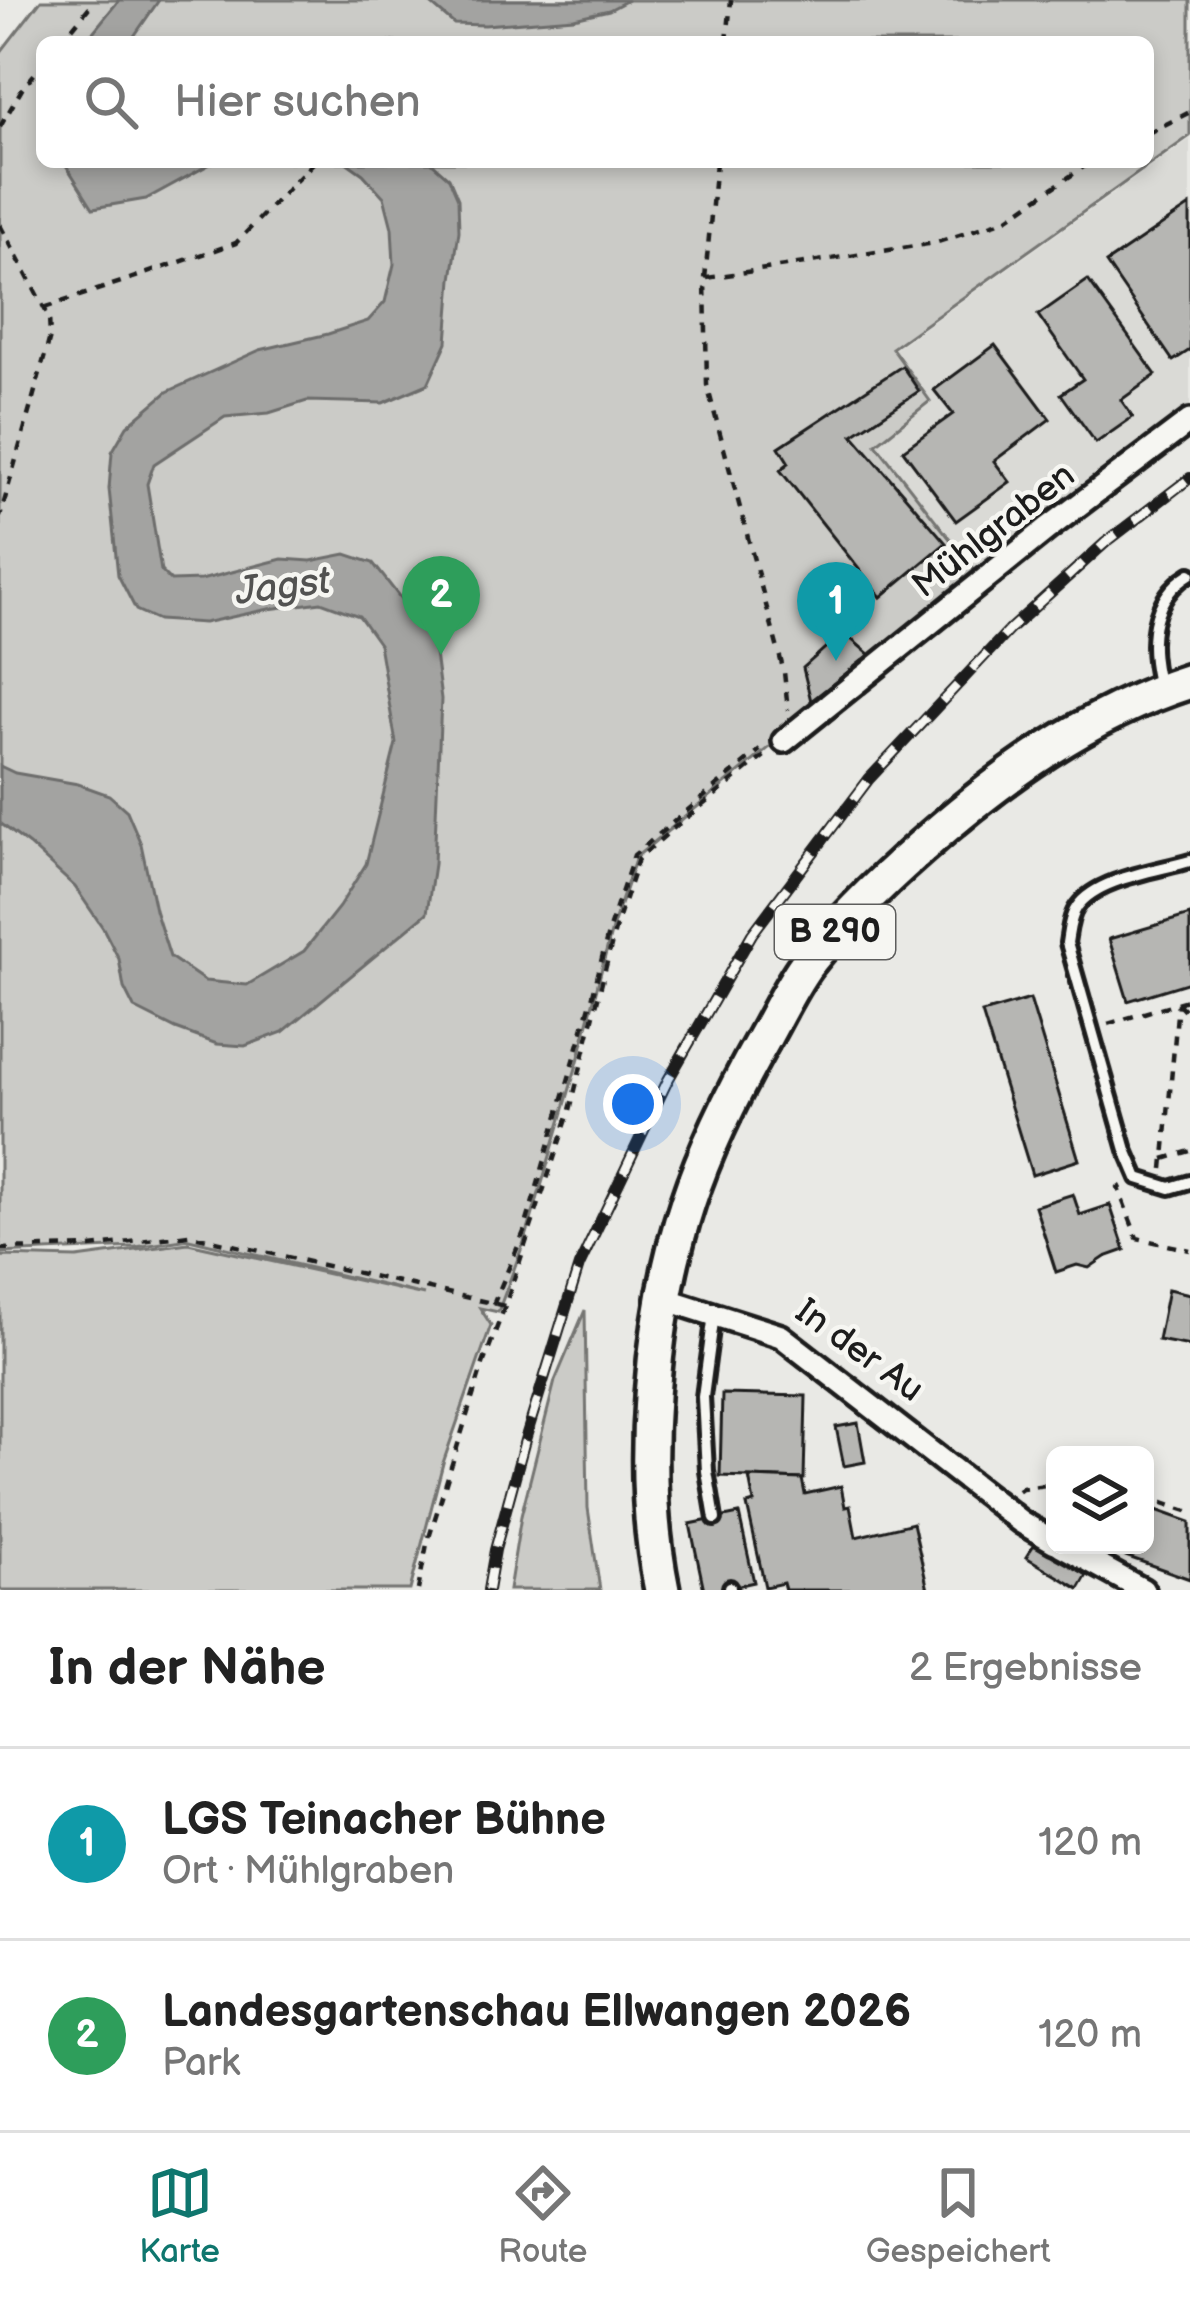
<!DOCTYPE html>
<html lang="de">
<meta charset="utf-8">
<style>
:root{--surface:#fff;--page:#f2f2f2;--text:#222;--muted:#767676;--line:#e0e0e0;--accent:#0f766e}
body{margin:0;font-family:"Balsamiq Sans",sans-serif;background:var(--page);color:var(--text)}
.controls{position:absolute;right:36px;bottom:36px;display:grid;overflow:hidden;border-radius:18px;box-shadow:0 6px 18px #0003}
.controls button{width:108px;height:108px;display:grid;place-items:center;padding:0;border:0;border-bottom:3px solid var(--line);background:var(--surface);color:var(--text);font:60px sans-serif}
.you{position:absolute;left:633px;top:1104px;width:42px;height:42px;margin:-30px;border:9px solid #fff;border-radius:50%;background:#1a73e8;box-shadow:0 0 0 18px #1a73e833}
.badge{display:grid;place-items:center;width:78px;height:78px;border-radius:50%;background:var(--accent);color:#fff;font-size:39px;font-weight:700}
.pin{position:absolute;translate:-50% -99px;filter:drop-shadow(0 3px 6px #0008)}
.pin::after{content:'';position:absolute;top:63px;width:42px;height:36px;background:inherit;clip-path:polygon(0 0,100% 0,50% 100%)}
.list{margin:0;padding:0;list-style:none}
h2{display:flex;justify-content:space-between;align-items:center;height:156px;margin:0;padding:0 48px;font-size:51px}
h2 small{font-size:39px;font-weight:400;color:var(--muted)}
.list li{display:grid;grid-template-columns:78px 1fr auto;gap:36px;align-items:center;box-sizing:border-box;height:192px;padding:0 48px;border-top:3px solid var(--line)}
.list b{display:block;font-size:45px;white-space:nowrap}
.list p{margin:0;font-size:39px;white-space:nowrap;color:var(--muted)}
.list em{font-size:39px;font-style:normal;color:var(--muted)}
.icon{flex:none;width:66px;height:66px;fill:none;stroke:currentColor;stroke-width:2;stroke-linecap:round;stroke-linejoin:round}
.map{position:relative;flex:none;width:1190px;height:1590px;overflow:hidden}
.search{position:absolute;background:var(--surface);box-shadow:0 6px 18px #0003;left:36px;right:36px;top:36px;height:132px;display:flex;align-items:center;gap:30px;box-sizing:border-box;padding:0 42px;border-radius:18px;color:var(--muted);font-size:45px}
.sheet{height:540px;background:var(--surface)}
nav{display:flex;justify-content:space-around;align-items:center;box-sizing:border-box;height:168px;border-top:3px solid var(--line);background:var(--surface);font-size:33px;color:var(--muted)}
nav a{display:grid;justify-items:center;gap:6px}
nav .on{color:var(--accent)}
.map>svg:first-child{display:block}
</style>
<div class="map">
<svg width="1190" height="1590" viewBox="0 0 1190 1590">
<rect width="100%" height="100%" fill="#e9e9e5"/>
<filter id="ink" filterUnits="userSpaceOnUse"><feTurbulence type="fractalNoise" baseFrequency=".00833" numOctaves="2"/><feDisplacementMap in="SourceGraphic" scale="24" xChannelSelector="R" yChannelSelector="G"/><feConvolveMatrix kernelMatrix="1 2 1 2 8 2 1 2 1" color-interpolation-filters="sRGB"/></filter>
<g filter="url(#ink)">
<!-- built -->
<polygon fill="#dadad6" points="1190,139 1190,409 892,639 768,439"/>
<!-- green -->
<g fill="#cbcbc7" stroke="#747472" stroke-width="3" fill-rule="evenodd">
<path d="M41 0H1190V136L892 348 930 401 876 444 979 576 636 857 612 929 578 1061 527 1234 498 1312 480 1308 491 1325 443 1463 410 1590H0V1256L77 1258 188 1243 424 1295 189 1239 136 1247 0 1253V53ZM42 42H1148V162H42Z"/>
<polygon points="585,1310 588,1508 600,1590 509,1590 521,1516 555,1381"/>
</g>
<!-- water -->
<g fill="#a3a3a1" stroke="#6d6d6c" stroke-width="3">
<polygon points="119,0 159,0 130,42 85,42"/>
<polygon points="426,0 628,0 609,10 574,18 485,25 454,24"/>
<polygon points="64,162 214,162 146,199 93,208"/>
<polygon points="346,162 431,162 449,178 458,199 459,231 452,279 447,342 428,384 383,403 307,401 269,413 225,417 154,464 147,484 161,571 171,581 201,580 282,559 311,561 346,554 373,563 426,631 435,654 441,699 434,864 427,913 283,1032 245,1046 217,1044 176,1029 134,1008 124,988 119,959 103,928 75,887 29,845 0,823 0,766 15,773 78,784 109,795 127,811 141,844 155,910 170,957 205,981 247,985 304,951 339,907 366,864 396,743 379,644 359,616 321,602 269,609 204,623 158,620 136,610 118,575 109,489 112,452 127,426 167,392 260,350 328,334 368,321 385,302 394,264 392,228 384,197 363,174"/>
</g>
<!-- building -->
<g fill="#b6b6b3" stroke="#1c1c1c" stroke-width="3">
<polygon points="1190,206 1190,350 1173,361 1106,263"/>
<polygon points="1088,280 1156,375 1121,400 1133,417 1096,443 1061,394 1083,379 1038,315"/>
<polygon points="995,345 1050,419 994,461 1010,482 956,521 903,450 953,414 934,390"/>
<polygon points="902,366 919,391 853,435 946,543 881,597 780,470 789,463 779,447"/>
<polygon points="843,632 870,655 811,701 803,668"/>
<polygon points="1190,915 1190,982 1128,1001 1109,939"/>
<polygon points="1030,999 1079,1160 1032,1175 982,1013"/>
<polygon points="1073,1194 1080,1215 1110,1205 1125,1250 1105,1257 1089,1268 1077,1265 1056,1272 1035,1206"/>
<polygon points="1168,1289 1190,1294 1190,1346 1158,1340"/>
<polygon points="722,1394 806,1396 804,1479 720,1476"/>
<polygon points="858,1423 865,1462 844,1466 836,1427"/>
<polygon points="749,1477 802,1479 805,1494 841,1486 845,1507 850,1506 856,1537 913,1523 928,1590 785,1590 783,1583 765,1587 747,1505 754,1503"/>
<polygon points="1145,1506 1190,1522 1190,1579 1100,1547 1101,1545 1145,1545"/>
<polygon points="739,1514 754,1582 718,1590 704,1590 690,1524"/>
<polygon points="1035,1543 1087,1575 1079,1589 1026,1557"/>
</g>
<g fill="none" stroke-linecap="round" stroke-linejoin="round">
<defs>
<g id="service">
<path d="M1159 687C1148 645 1149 599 1190 574"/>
<path d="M1190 861C1157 871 1097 878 1077 907 1070 917 1069 931 1067 943L1126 1150 1138 1178 1170 1188 1190 1182"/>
<polyline points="714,1314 703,1397 707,1471 715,1519"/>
<polyline points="730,1587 730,1590"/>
</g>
<g id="minor">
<polyline points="784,741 1047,529 1190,421"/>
<polyline points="665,1299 781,1336 1021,1522 1055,1542"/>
<polyline points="1061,1545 1143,1590"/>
</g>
<path id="primary" d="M662 1590C638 1474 651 1314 688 1202 707 1144 735 1089 765 1036 778 1013 790 987 806 965 840 922 879 884 920 848 1000 777 1087 714 1190 681"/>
</defs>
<!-- service casing -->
<use href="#service" stroke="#1c1c1c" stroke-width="20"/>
<!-- minor casing -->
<use href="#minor" stroke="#1c1c1c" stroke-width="30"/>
<!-- primary casing -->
<use href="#primary" stroke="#1c1c1c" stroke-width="42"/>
<!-- path -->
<g stroke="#1c1c1c" stroke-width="4.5" stroke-dasharray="9 9" stroke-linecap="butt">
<polyline points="61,42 95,0"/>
<polyline points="727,42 731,0"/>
<polyline points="0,127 22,89 42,65"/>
<polyline points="1148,133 1190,112"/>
<polyline points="716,162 705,279 707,385 784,672 788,710"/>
<polyline points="0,225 49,317 50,337 0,517"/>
<polyline points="707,278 935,243 1005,220 1091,162"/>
<polyline points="44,308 236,243 314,162"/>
<polyline points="1178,1003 1190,1016"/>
<polyline points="1108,1024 1190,999"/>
<polyline points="1164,1159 1190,1151"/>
<polyline points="1163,1169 1178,1003"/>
<polyline points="1122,1186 1118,1188 1137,1238 1190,1250"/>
<polyline points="0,1249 90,1247 189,1235 505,1306"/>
<polyline points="493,1305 524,1232 593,995 609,929 634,855 760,750"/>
<polyline points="1018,1491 1022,1488 1055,1484"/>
<polyline points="1145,1497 1190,1512"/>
<polyline points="418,1590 427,1544 483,1364 505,1306 570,1110 615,930 638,859 675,827 767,754"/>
</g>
<!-- service -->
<use href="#service" stroke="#f6f6f2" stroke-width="10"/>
<!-- minor -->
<use href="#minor" stroke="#f6f6f2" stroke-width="21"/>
<!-- primary -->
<use href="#primary" stroke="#f6f6f2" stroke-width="33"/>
<defs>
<polyline id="rail" points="488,1590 495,1550 525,1440 579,1266 668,1080 752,934 869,779 1010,629 1105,543 1190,478"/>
</defs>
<!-- rail casing -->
<use href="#rail" stroke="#1c1c1c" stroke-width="12"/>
<!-- rail -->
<use href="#rail" stroke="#f6f6f2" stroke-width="8" stroke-dasharray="22" stroke-linecap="butt"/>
</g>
</g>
<g text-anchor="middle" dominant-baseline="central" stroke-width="9" stroke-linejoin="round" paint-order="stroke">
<!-- shield labels -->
<rect fill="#f6f6f2" stroke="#5d5d5c" stroke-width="3" x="775" y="905" width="120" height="54" rx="9"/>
<g font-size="33" font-weight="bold" fill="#1c1c1c">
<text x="835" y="932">B 290</text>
</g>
<!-- street labels -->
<g font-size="36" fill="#1c1c1c" stroke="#f6f6f2">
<text transform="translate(994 531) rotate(-38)">Mühlgraben</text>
<text transform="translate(859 1351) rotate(36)">In der Au</text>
</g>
<!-- water labels -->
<g font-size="39" font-style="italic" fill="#525251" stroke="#f6f6f2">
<text transform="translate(283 587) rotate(-7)">Jagst</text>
</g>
</g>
</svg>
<div class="controls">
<button><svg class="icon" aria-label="layers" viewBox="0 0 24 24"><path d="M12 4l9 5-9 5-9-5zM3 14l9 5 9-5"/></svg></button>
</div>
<div class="you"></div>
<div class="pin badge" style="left:836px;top:661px;background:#0f9aa8">1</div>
<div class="pin badge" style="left:441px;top:655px;background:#2e9e5b">2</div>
<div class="search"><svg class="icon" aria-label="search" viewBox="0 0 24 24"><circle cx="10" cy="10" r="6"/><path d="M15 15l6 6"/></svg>Hier suchen</div>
</div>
<section class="sheet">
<h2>In der Nähe<small>2 Ergebnisse</small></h2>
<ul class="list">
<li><span class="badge" style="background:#0f9aa8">1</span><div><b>LGS Teinacher Bühne</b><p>Ort · Mühlgraben</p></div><em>120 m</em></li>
<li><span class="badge" style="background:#2e9e5b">2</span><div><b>Landesgartenschau Ellwangen 2026</b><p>Park</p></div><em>120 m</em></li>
</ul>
</section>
<nav>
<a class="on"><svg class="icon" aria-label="map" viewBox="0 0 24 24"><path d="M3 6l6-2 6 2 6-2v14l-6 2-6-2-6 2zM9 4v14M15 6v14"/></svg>Karte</a>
<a><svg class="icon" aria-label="directions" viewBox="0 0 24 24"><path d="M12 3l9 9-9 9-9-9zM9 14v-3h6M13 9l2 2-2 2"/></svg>Route</a>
<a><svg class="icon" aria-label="saved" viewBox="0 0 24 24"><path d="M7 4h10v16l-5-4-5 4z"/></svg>Gespeichert</a>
</nav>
